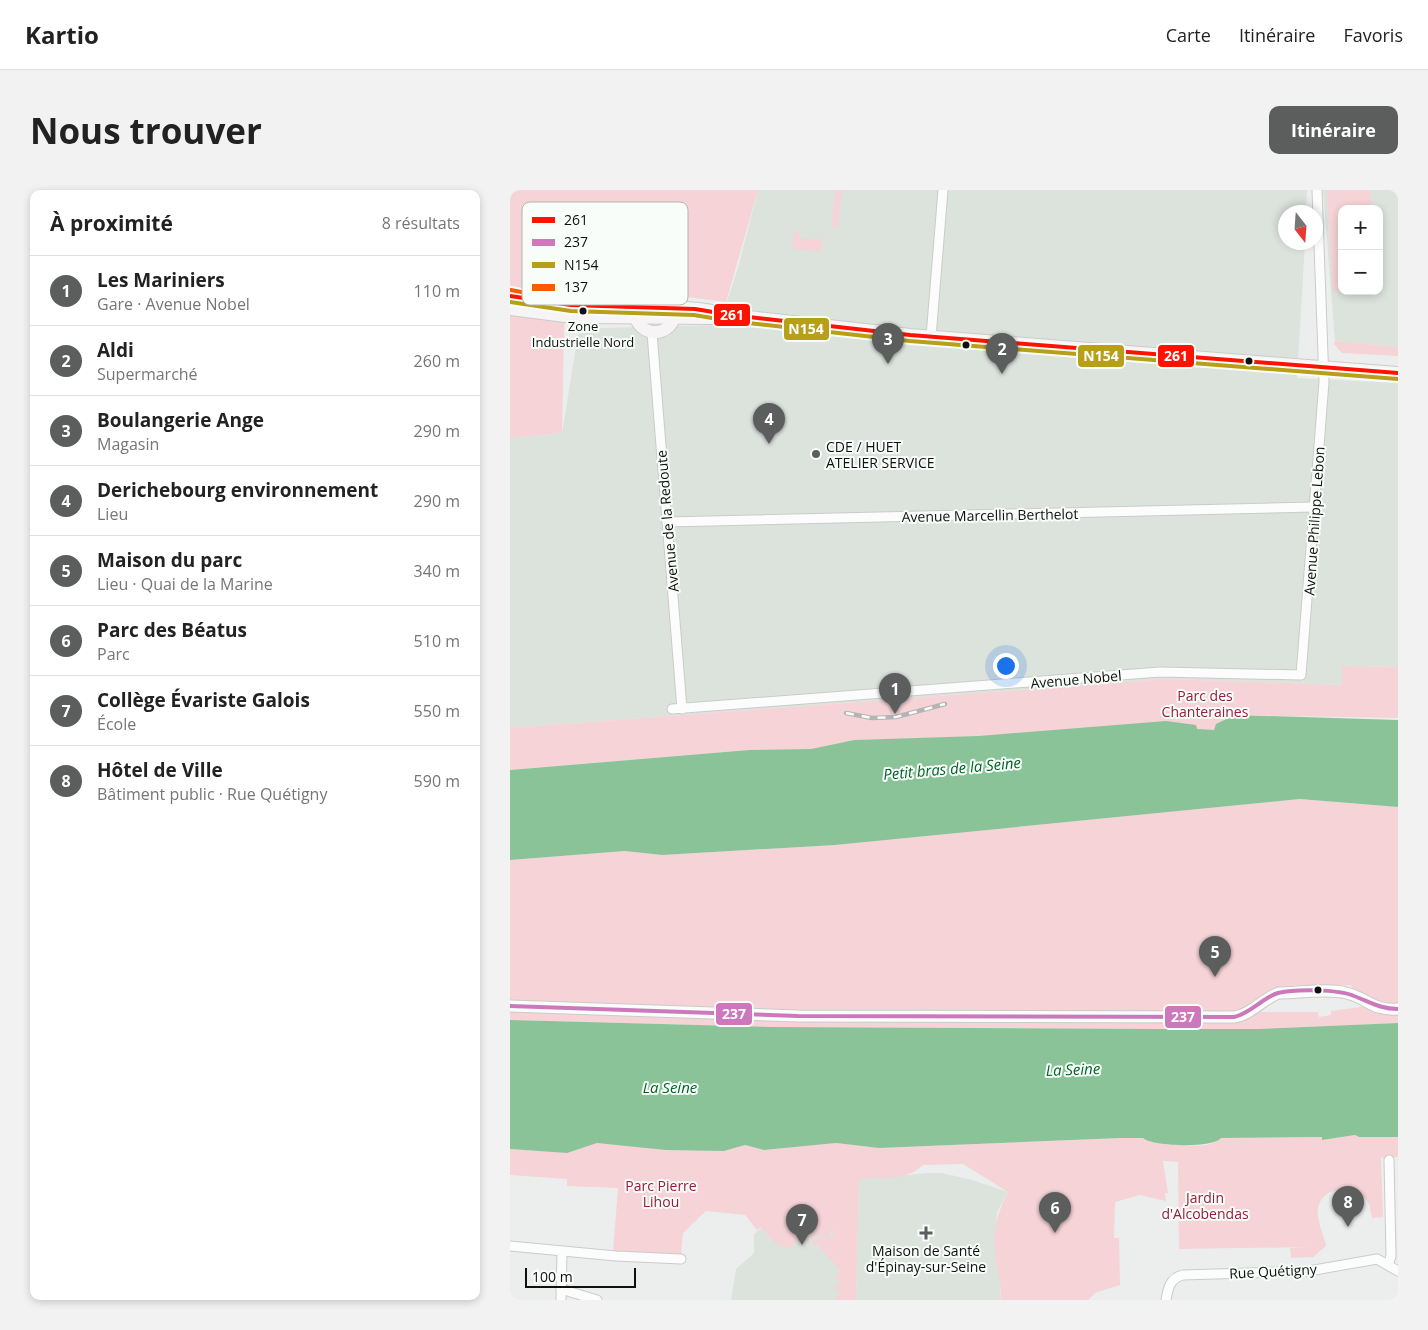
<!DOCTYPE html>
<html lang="fr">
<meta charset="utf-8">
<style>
:root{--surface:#fff;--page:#f2f2f2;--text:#222;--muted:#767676;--line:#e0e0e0;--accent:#5c5e5d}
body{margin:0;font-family:"Open Sans",sans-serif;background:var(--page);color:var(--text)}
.controls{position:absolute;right:15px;top:15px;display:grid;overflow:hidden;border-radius:10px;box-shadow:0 2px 8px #0003}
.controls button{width:45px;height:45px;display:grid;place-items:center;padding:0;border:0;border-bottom:1px solid var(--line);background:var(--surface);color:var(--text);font:25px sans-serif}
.compass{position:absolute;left:768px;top:15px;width:45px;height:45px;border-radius:50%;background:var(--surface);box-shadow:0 2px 8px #0003;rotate:163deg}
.scale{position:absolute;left:15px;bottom:12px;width:111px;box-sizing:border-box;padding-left:5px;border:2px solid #0f110f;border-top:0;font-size:14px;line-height:18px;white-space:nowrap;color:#0f110f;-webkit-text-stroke:4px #f8fdf9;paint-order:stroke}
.you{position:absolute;left:495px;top:475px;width:18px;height:18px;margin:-12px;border:4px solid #fff;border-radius:50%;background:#1a73e8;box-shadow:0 0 0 8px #1a73e833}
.badge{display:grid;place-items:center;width:32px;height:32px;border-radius:50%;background:var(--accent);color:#fff;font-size:16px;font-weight:700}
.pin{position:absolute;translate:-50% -41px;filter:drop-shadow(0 1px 2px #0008)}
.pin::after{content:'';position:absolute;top:26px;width:18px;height:15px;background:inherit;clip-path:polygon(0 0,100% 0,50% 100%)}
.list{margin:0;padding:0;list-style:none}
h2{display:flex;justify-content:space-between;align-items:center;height:65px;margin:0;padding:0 20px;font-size:21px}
h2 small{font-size:16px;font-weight:400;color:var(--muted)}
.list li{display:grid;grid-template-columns:32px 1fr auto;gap:15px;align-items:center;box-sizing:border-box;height:70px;padding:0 20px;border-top:1px solid var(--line)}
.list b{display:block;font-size:19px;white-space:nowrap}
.list p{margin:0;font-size:16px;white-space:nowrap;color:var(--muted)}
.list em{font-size:16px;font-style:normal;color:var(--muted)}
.map{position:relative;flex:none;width:888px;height:1110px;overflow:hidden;border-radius:10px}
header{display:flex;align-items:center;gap:30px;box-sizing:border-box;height:70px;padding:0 25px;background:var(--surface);border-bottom:1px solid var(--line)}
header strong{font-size:24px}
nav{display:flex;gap:28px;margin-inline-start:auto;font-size:18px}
.intro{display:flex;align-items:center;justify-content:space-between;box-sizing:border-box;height:120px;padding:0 30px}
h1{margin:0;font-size:35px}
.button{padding:12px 22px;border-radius:10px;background:var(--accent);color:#fff;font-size:18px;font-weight:700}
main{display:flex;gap:30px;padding:0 30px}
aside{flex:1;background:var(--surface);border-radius:10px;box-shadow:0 2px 8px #0003}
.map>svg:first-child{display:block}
</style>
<header>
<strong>Kartio</strong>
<nav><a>Carte</a><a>Itinéraire</a><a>Favoris</a></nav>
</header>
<div class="intro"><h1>Nous trouver</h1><a class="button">Itinéraire</a></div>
<main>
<aside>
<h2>À proximité<small>8 résultats</small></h2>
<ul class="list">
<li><span class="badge">1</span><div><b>Les Mariniers</b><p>Gare · Avenue Nobel</p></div><em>110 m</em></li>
<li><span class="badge">2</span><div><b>Aldi</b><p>Supermarché</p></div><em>260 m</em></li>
<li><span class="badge">3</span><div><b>Boulangerie Ange</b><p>Magasin</p></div><em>290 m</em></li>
<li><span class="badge">4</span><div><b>Derichebourg environnement</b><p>Lieu</p></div><em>290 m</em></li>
<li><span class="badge">5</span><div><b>Maison du parc</b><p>Lieu · Quai de la Marine</p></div><em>340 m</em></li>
<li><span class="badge">6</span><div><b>Parc des Béatus</b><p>Parc</p></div><em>510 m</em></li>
<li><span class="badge">7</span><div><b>Collège Évariste Galois</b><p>École</p></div><em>550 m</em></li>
<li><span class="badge">8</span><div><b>Hôtel de Ville</b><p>Bâtiment public · Rue Quétigny</p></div><em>590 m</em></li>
</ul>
</aside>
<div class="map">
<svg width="888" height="1110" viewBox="0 0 888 1110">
<rect width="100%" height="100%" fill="#eceeed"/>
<!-- built -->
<g fill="#dce3dd" fill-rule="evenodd">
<polygon points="248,0 797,0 796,22 776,22 776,52 795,53 787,188 888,193 888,477 832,476 833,495 657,489 0,538 0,248 52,243 68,144 92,138 209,135 228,78"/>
<path d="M813 0H888V157L825 151ZM832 19H869V101H832Z"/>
<polygon points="419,983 432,983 462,990 498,1002 487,1022 486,1072 491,1088 490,1110 346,1110 349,989"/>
<polygon points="283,1011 329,1012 339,1110 221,1110 226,1079 244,1063 244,1044"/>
</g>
<!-- green -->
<g fill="#f5d3d6">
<polygon points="0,0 248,0 216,112 163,105 153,98 108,101 55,97 52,243 0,248"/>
<polygon points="325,0 332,0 328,36 324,38 322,35"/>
<polygon points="817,0 860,0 862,19 832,19 832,101 823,101"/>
<polygon points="284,42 289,42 289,48 310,50 312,45 312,60 308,62 284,59 282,55"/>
<polygon points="825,151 888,157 888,166 832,163 824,154"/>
<polygon points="832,476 888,477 888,528 725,525 705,540 344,550 301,559 239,560 0,580 0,538 656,489 832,495"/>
<polygon points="790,609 888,617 888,813 873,814 842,799 841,795 764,798 726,822 295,820 0,811 0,670 116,661 152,665 325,655"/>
<polygon points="857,816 874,824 888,823 888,833 748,839 646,839 263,837 0,830 0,820 808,822 809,827 821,825 821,821"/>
<path d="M845 945 849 947H888V967L871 968 873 1027 862 1028C861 1023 860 1017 858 1012 847 994 812 995 808 1018 806 1029 814 1045 816 1056L803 1067 781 1068 780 1058 802 1057 669 1059 668 972 653 971 658 1003H655L656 1011 630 1005 605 1012 604 1048H609L610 1095 585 1103 578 1110H490C493 1096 487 1085 486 1071 482 1044 486 1025 498 1002L453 974 413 975 404 982 390 987 349 989 346 1110H323L330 1104 325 1098 330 1092 325 1087 331 1081 307 1054H302V1048H321L325 1041H320V1047L300 1046V1040L279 1039 298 1042 299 1053 292 1047 279 1058 266 1054 251 1037 247 1040 235 1025 196 1021 173 1043 171 1064 103 1062 108 998 57 996V989L0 985V959L57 963 87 953 214 961 235 955 254 960 326 953 369 958 610 948H633C639 954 690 958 700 954 704 953 707 950 710 948L812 947 813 950Z"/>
</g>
<!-- water -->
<g fill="#8ac397">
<polygon points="725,525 888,530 888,617 790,609 325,655 152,665 115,661 0,670 0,580 239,560 301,559 344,550 469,546 656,531 686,535 687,539 704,540 706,534"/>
<path d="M0 830 263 837 646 839H748L888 833V947H849L845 945 812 950V947L711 948C702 959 641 956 633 948H610L369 958 326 953 254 960 235 955 214 961 156 960 87 953 57 963 0 959Z"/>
</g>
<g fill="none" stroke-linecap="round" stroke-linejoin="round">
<defs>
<g id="minor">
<polyline points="142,143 172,519"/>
<polyline points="421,147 433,0"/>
<polyline points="157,332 803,317"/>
<polyline points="162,519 650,482 791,485 814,192 807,0"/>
<polyline points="0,1056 106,1066 171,1069"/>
<polyline points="878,1075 881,1066 879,970"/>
<polyline points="51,1099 87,1110"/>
<polyline points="51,1110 52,1062"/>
<path d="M656 1110C658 1098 660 1088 673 1085L799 1081 867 1069 888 1081"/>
</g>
<path id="tertiary" d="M0 816 288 826 724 827C741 825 753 808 769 803 788 803 818 798 836 803 858 808 862 821 888 819"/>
<g id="secondary">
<circle cx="145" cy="122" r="20"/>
<path d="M0 106C41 115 81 116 122 117 156 117 189 116 221 125L400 145 888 183"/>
<polyline points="0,119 63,127 204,128"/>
</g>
</defs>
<!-- minor casing -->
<use href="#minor" stroke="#caccca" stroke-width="11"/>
<!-- tertiary casing -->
<use href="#tertiary" stroke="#caccca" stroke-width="13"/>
<!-- secondary casing -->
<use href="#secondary" stroke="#caccca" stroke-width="14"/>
<!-- minor -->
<use href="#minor" stroke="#fcfcfc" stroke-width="9"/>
<!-- tertiary -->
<use href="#tertiary" stroke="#fcfcfc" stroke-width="11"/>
<!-- secondary -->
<use href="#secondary" stroke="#f7f4f5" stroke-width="12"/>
<defs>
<polyline id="rail" points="336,523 362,528 386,527 435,514"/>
</defs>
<!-- rail casing -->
<use href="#rail" stroke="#b3b4b3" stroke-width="4.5"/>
<!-- rail -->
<use href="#rail" stroke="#f8fdf9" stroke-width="2.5" stroke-dasharray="8" stroke-linecap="butt"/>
<defs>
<polyline id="bus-1" points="0,106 61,115 185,119 221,125 400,145 888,183"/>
<path id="bus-2" d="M0 816 288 826 724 827C741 823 752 808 768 803 785 799 828 799 844 806 860 812 870 819 888 819"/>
<polyline id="bus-3" points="0,112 61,121 184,125 220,131 400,151 888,189"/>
<polyline id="bus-4" points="1,100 42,108 96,110"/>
</defs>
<!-- bus-1 casing -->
<use href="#bus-1" stroke="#f8fdf9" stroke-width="8"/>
<!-- bus-2 casing -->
<use href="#bus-2" stroke="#f8fdf9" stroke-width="8"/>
<!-- bus-3 casing -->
<use href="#bus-3" stroke="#f8fdf9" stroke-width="8"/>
<!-- bus-4 casing -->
<use href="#bus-4" stroke="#f8fdf9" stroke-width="8"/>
<!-- bus-1 -->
<use href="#bus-1" stroke="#ff1300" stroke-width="4"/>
<!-- bus-2 -->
<use href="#bus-2" stroke="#cd78bd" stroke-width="4"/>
<!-- bus-3 -->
<use href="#bus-3" stroke="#b79f18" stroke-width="4"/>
<!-- bus-4 -->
<use href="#bus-4" stroke="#ff5a00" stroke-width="4"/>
</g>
<!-- markers -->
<g fill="#0f110f" stroke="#f8fdf9" stroke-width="2">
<circle cx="73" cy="121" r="4.5"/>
<circle cx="456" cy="155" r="4.5"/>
<circle cx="739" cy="171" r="4.5"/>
<circle cx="808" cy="800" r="4.5"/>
</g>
<g fill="#5c5e5d" stroke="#f8fdf9" stroke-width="2">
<circle cx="306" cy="264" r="5"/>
<path d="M413.5 1035.5h5v5h5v5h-5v5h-5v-5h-5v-5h5z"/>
</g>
<g text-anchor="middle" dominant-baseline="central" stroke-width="4" stroke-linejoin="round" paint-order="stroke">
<!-- bus labels -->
<g font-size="13" fill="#0f110f" stroke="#f8fdf9">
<text x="73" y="136">Zone<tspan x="73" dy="16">Industrielle Nord</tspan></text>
</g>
<!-- poi labels -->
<g font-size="14" fill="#0f110f" stroke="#f8fdf9" text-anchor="start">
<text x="316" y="256">CDE / HUET<tspan x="316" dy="16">ATELIER SERVICE</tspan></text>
<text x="416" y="1060" text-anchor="middle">Maison de Santé<tspan x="416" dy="16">d'Épinay-sur-Seine</tspan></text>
</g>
<!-- street labels -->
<g font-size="14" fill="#0f110f" stroke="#f8fdf9">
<text transform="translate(480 325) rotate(-1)">Avenue Marcellin Berthelot</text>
<text transform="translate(157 331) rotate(-95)">Avenue de la Redoute</text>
<text transform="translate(804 331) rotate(-86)">Avenue Philippe Lebon</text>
<text transform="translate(566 489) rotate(-5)">Avenue Nobel</text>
<text transform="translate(763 1081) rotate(-3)">Rue Quétigny</text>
</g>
<!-- park labels -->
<g font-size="14" fill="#921e3d" stroke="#f8fdf9">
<text x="695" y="505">Parc des<tspan x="695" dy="16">Chanteraines</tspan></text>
<text x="151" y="995">Parc Pierre<tspan x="151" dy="16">Lihou</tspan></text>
<text x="695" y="1007">Jardin<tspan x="695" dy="16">d'Alcobendas</tspan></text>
</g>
<!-- water labels -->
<g font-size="15" font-style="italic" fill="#006329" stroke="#f8fdf9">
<text transform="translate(442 578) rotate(-5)">Petit bras de la Seine</text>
<text transform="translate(563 879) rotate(-2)">La Seine</text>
<text x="160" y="897">La Seine</text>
</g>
</g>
<!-- legend -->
<rect x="12" y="12" width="166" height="103" rx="8" fill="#f8fdf9" stroke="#b2b6b3" stroke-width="1"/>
<rect x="22" y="27" width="23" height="6" fill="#ff1300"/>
<rect x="22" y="49" width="23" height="7" fill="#cd78bd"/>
<rect x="22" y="72" width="23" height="6" fill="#b79f18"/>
<rect x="22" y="94" width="23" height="7" fill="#ff5a00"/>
<g font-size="14" fill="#0f110f">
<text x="54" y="35">261</text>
<text x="54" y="57">237</text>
<text x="54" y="80">N154</text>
<text x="54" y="102">137</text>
</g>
<g stroke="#f8fdf9" stroke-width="2">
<rect x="203" y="113" width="38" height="24" rx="5" fill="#ff1300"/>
<rect x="273" y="127" width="47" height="24" rx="5" fill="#b79f18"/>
<rect x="647" y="154" width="38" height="24" rx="5" fill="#ff1300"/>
<rect x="567" y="154" width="48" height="24" rx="5" fill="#b79f18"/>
<rect x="205" y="812" width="38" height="24" rx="5" fill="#cd78bd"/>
<rect x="654" y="815" width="38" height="24" rx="5" fill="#cd78bd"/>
</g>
<g font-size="14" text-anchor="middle" font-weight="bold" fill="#fff">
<text x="222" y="130">261</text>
<text x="296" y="144">N154</text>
<text x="666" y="171">261</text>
<text x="591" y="171">N154</text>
<text x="224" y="829">237</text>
<text x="673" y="832">237</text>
</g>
</svg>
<div class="controls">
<button>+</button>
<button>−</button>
</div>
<svg class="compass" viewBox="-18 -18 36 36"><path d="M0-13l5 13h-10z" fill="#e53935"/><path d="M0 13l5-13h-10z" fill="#767676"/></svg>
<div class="scale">100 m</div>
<div class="you"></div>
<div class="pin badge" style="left:385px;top:524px">1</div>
<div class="pin badge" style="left:492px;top:184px">2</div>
<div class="pin badge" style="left:378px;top:174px">3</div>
<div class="pin badge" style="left:259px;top:254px">4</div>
<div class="pin badge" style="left:705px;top:787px">5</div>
<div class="pin badge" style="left:545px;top:1043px">6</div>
<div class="pin badge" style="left:292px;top:1055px">7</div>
<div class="pin badge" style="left:838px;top:1037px">8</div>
</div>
</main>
